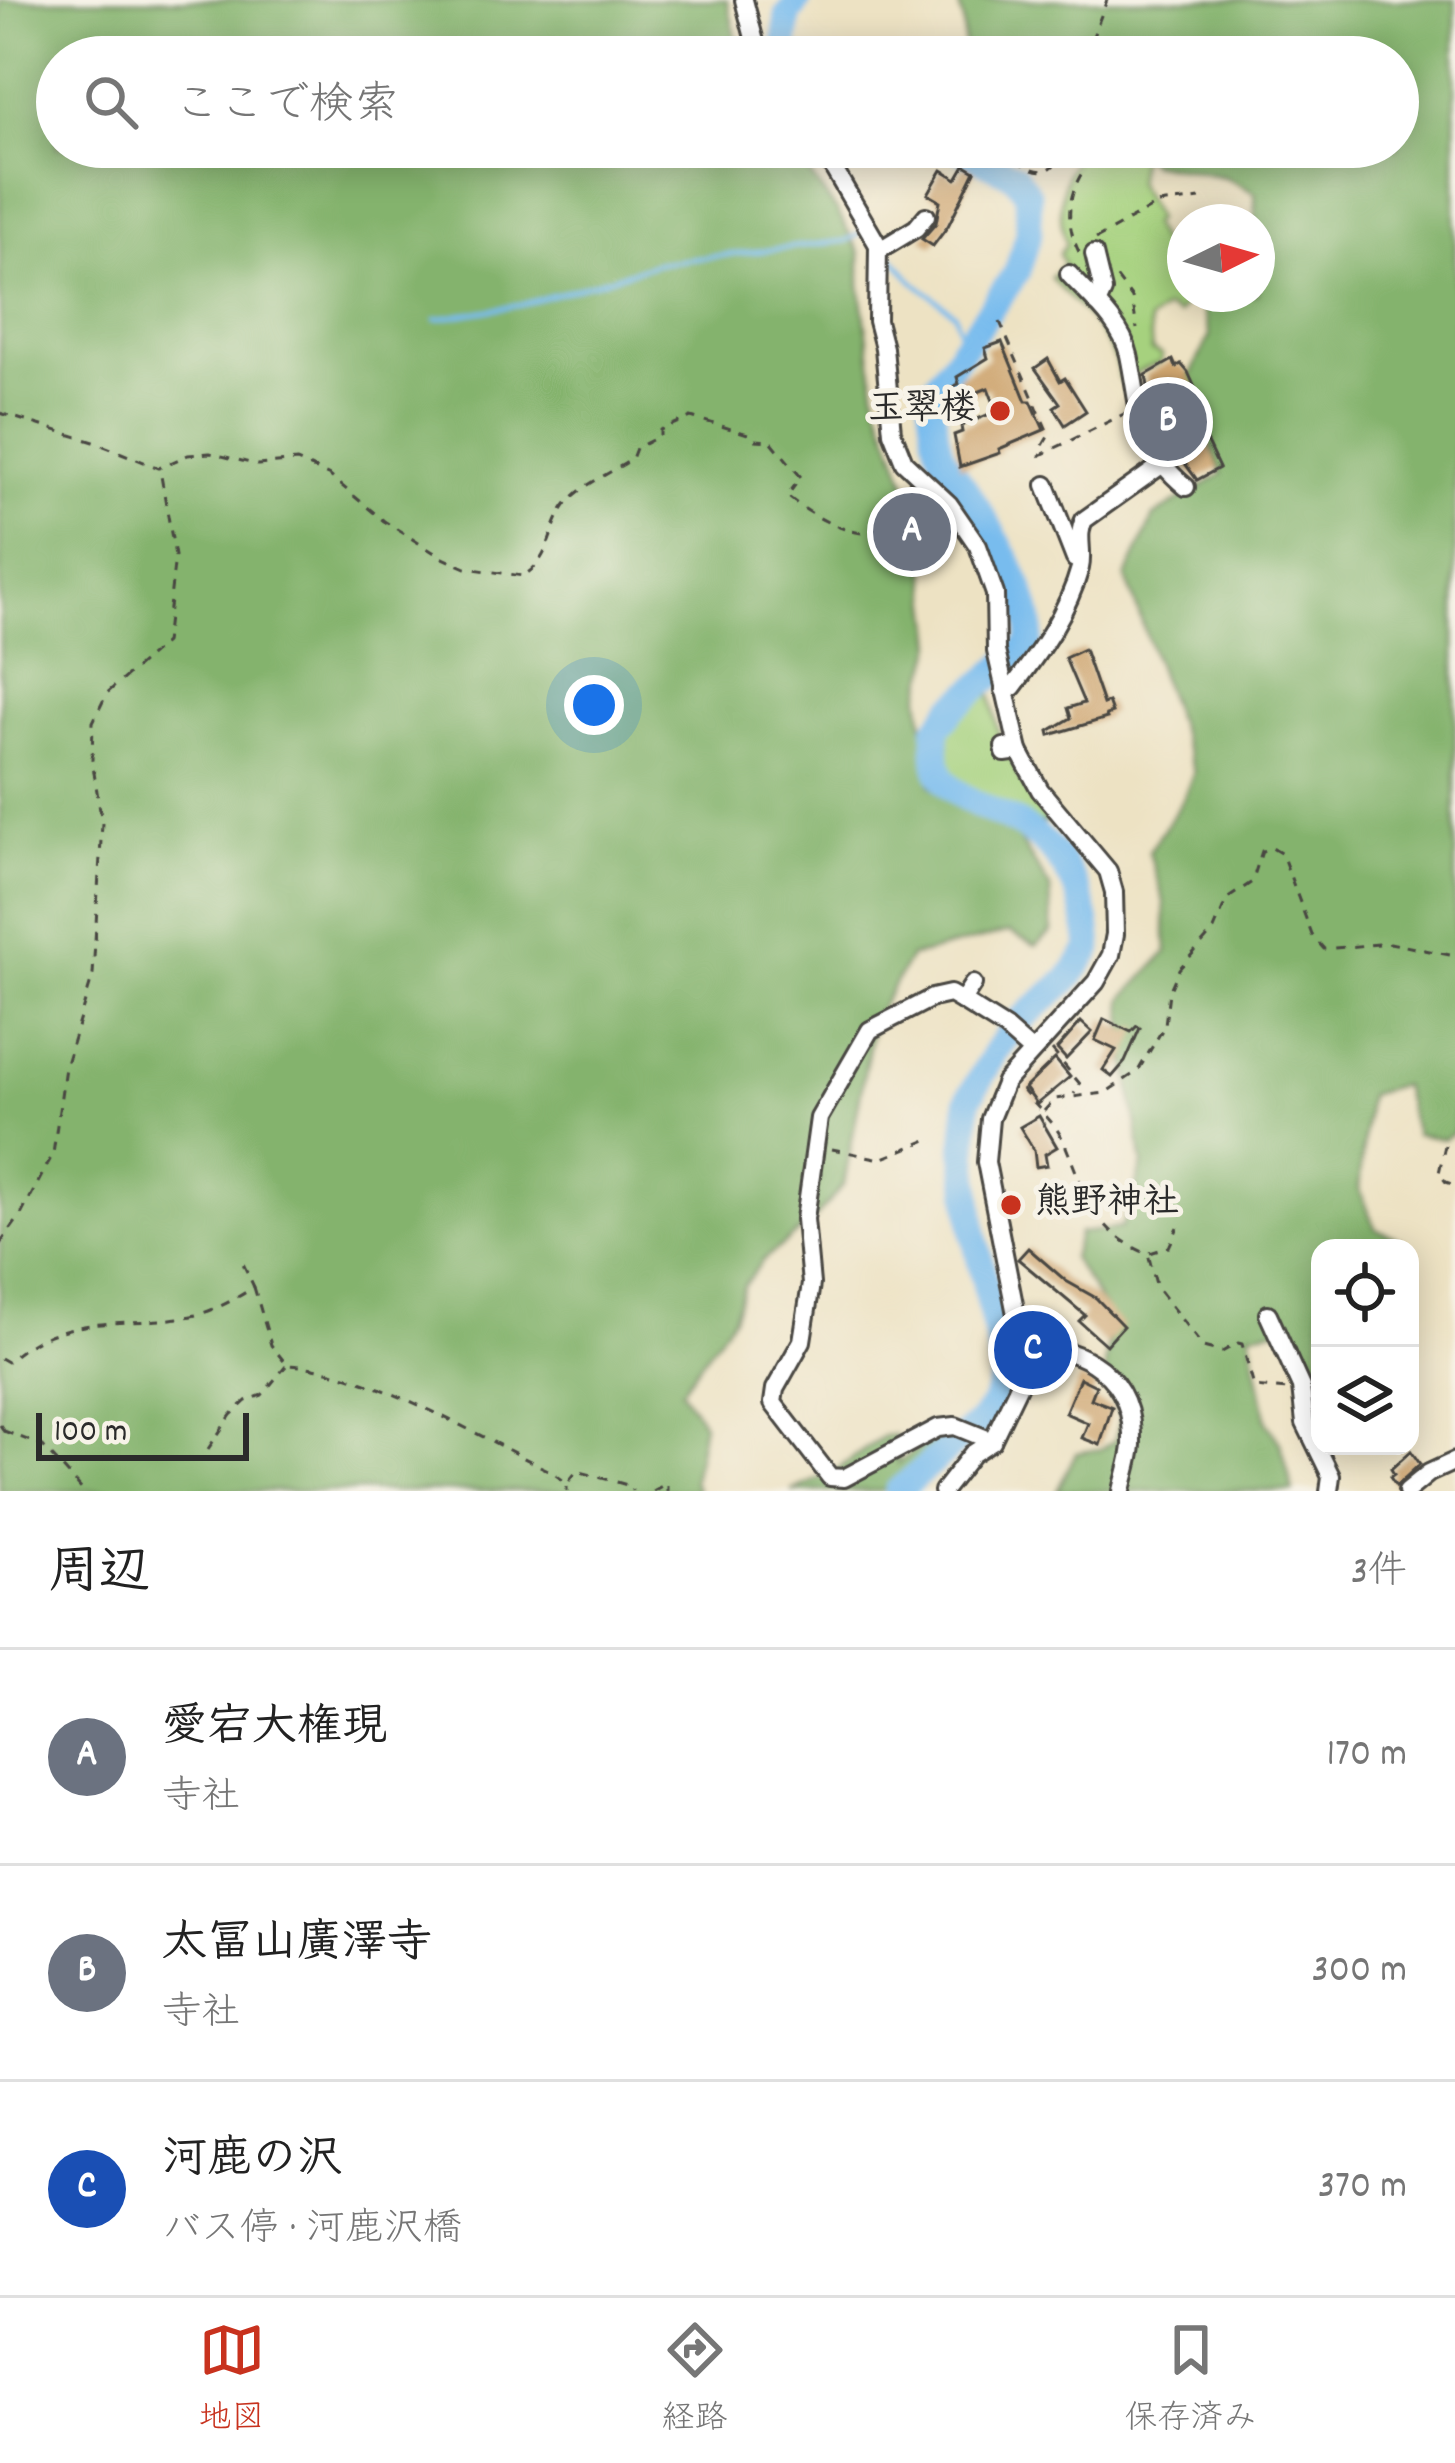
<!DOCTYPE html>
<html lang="ja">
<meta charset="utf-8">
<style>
:root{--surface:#fff;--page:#f2f2f2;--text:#222;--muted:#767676;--line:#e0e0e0;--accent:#c8321e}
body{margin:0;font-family:Dekko,"Klee One",sans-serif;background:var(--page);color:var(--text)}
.controls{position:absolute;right:36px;bottom:36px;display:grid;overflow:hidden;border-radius:24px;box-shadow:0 6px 30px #0003}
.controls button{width:108px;height:108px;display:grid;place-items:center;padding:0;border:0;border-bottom:3px solid var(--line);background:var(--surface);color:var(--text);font:60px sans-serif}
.compass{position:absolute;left:1167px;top:204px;width:108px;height:108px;border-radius:50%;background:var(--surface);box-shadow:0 6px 30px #0003;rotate:85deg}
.scale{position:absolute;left:36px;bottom:30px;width:213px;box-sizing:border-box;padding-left:12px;border:6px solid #2b2b2b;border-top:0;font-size:33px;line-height:42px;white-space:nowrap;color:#2b2b2b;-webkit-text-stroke:9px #f7f3e8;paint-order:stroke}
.you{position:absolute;left:594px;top:705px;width:42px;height:42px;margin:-30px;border:9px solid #fff;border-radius:50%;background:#1a73e8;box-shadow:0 0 0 18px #1a73e833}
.badge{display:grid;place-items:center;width:78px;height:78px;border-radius:50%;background:var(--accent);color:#fff;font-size:39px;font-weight:700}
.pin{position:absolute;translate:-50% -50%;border:6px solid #fff;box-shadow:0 3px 12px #0006}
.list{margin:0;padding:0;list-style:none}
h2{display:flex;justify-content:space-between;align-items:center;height:156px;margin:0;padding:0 48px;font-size:51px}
h2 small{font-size:39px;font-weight:400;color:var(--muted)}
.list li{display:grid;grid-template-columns:78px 1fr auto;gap:36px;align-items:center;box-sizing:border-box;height:216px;padding:0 48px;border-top:3px solid var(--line)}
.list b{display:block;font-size:45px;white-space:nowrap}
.list p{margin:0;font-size:39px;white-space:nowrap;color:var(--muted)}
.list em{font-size:39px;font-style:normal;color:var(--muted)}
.icon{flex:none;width:66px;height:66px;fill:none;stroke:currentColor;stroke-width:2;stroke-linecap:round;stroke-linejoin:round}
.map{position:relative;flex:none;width:1455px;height:1491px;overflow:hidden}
.search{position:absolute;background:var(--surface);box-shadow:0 6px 30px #0003;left:36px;right:36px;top:36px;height:132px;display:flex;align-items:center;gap:30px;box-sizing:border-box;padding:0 42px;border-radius:66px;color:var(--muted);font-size:45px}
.sheet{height:804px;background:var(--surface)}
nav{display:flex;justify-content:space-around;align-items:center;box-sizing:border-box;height:168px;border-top:3px solid var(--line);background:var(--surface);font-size:33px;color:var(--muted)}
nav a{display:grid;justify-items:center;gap:6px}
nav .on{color:var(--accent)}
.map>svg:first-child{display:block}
</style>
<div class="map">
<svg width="1455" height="1491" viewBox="0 0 1455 1491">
<rect width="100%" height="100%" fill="#f7f3e8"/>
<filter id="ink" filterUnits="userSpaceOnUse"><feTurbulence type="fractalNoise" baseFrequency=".00833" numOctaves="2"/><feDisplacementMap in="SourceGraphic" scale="24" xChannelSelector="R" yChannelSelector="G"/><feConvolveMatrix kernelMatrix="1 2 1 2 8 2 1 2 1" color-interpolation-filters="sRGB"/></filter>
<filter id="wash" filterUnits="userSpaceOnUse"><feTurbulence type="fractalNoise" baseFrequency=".004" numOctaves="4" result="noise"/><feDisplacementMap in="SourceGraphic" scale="48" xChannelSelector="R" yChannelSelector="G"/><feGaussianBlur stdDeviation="2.7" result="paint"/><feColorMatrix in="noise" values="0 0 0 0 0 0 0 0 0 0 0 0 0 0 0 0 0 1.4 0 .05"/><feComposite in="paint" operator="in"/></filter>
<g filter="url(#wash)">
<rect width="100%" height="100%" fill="#ede2c3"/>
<!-- green -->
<g fill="#a6d17e" stroke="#687e54" stroke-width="3">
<path d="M1079 147 1141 150 1136 182 1156 219 1151 224 1181 284 1175 289 1185 304 1178 314 1166 308 1149 321 1152 351 1162 355 1161 362 1133 374 1129 389 1119 379C1117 341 1075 306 1051 278L1064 264 1059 254 1066 245C1057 213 1059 179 1079 152Z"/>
<path d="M990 691 999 736H1003L1018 775 1049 822C1042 822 1035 825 1028 823 1019 821 955 783 949 776L948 721 963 705Z"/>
</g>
<!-- forest -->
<g fill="#84b36d" stroke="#586f4c" stroke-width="3">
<polygon points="0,0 727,0 741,57 57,57 57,147 789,147 837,211 860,253 860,284 877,401 920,521 935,644 920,696 931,785 962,808 1018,837 1050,888 1052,932 1036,946 1009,932 910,957 874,1019 844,1184 815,1219 763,1260 744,1285 733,1317 681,1390 703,1423 693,1481 697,1491 0,1491"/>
<path d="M958 0H1455V1132L1444 1139 1415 1134 1402 1085 1368 1095 1359 1188 1375 1228 1402 1240 1408 1248H1320V1389L1280 1328 1250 1333 1267 1422 1281 1444 1293 1491H1057L1076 1453 1101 1449 1115 1440 1121 1417C1102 1379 1101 1364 1114 1323L1072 1258 1079 1233 1121 1228 1143 1165 1127 1064 1123 999 1167 952 1164 902 1149 852 1183 800 1194 772 1126 577 1154 516 1222 474 1187 382 1210 336 1198 294H1257L1255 193 1225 177 1151 163 1132 147H1398V57H965L963 21Z"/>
<polygon points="938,1433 948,1439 946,1451 898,1491 791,1491 834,1472 883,1436 895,1435 898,1463"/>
</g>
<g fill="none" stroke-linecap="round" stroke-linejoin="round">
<!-- stream -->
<g stroke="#78bcee" stroke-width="4.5">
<polyline points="633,57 665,57"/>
<polyline points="892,256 912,280 955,314 963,347"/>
<polyline points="436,319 521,305 658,263 845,241 860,234"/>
</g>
<!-- river -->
<g stroke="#78bcee" stroke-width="27">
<polyline points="787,57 784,55 788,15 798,0"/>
<path d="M898 1491 980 1422 994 1404 1005 1373 974 1234 965 1152 968 1100 996 1051 1017 1023 1069 979 1090 949C1088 902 1068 857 1028 830 1003 812 947 800 938 767 935 756 937 741 936 730L952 709 1028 646C1043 608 988 524 966 490 958 478 944 465 940 450 934 433 933 412 930 394L1017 272 1029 233 1028 194 1015 176 956 147"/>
</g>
</g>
<g id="blocks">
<!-- building -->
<g fill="#cea46e">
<polygon points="965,165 975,171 948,226 933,246 922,239 936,223 940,201 928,194 942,170 957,179"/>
<polygon points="1002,342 1026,401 1031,401 1044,430 999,449 1000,453 960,467 954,435 962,432 961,426 997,411 988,388 958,400 952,387 959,384 957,377 988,358 985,348"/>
<polygon points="1048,359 1060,381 1065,378 1086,411 1065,425 1054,407 1060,403 1035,368"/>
<polygon points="1173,360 1176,367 1181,364 1188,372 1196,390 1190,393 1203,418 1197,422 1219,468 1197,480 1176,451 1187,444 1173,419 1159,426 1152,409 1146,375"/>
<polygon points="1084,649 1103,704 1108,702 1112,713 1106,715 1107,718 1050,735 1049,731 1071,718 1068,708 1084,703 1065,658"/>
<polygon points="1104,1019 1131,1032 1137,1026 1140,1028 1125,1062 1112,1077 1103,1070 1116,1050 1095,1040"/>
<polygon points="1081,1022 1092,1032 1066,1059 1057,1049"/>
<polygon points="1055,1059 1070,1077 1037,1104 1025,1088"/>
<polygon points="1039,1116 1057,1147 1045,1154 1047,1165 1036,1167 1034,1150 1020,1127"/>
<polygon points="1028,1248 1066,1281 1096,1298 1123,1326 1106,1345 1079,1321 1085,1315 1018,1259"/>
<polygon points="1080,1378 1096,1386 1091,1399 1112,1407 1100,1445 1082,1438 1088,1423 1065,1413"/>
<polygon points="1411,1451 1420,1464 1396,1486 1390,1477 1394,1474 1391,1469"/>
</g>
</g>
</g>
<g filter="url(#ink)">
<use href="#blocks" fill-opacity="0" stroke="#484642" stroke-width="3"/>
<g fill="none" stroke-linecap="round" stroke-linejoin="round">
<defs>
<g id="minor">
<polyline points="744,0 759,57"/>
<polyline points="821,147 878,245 877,321 884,348 892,432 904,462 949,504 978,546 995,594 996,651 1019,751 1040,790 1108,871 1114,892 1115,934 1111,955 1096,982 1005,1082 990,1119 986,1162 1022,1345 1018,1387 992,1441 972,1454 943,1491"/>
<polyline points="878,251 916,228 926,216"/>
<polyline points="1094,254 1103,291 1097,304"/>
<path d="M1069 274C1090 297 1122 323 1129 355 1141 413 1136 446 1186 487"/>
<polyline points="1046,485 1075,559"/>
<path d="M1004 690 1013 687C1040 651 1068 612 1080 568 1084 551 1076 536 1084 520L1160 466"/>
<polyline points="1004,747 1005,753 1019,751"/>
<polyline points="973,984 962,1001 1005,1028 1031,1051"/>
<polyline points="962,1001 950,994 932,998 870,1030 819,1118 805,1219 811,1284 802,1341 775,1389 773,1403 830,1477 844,1478 938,1428 955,1426 992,1441"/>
<polyline points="1268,1314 1301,1387 1305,1423 1331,1476 1329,1491"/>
<path d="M1022 1345C1083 1346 1135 1375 1132 1445 1131 1460 1125 1476 1122 1491"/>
<polyline points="1407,1491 1429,1473 1455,1461"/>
</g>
</defs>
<!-- minor casing -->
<use href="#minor" stroke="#484642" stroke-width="22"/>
<!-- path -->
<g stroke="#484642" stroke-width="3" stroke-dasharray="9 9" stroke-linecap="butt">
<polyline points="1085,57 1107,0"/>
<path d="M1017 160C1042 177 1052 175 1065 147"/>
<polyline points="1096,239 1158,204 1200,199"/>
<path d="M1079 252C1063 219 1068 189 1091 160"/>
<polyline points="1117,278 1132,298 1137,329"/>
<polyline points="1000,322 1049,435 1042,447"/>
<path d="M0 413 94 442 159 468 188 455 210 453 258 465 297 461 330 476 384 521 441 557 466 568 523 576C553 558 547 528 567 503 583 484 611 473 632 459L636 448 660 436V430L691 417 748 434 755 440 771 441 801 477 787 496C812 516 852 540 885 532 894 530 904 523 912 518L923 522 934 514"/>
<polyline points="1039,456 1124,414"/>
<polyline points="1052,1050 1080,1084 1074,1094"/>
<path d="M1022 1089C1036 1108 1054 1120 1064 1142 1085 1191 1093 1232 1148 1254L1157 1288 1203 1347 1222 1352 1238 1343 1242 1344 1254 1387 1288 1390"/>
<polyline points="1044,1111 1055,1099 1105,1093 1138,1071 1165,1025 1169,992 1179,969 1214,930 1227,899 1252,882 1262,851 1272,848 1282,854 1312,935 1324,949 1390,943 1455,956"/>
<polyline points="1445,1145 1439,1173 1446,1182 1455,1185"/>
<polyline points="832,1149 881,1159 932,1138"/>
<polyline points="0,1244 21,1215 53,1154 65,1067 93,975 102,823 92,760 93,722 107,693 165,643 175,556 160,470"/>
<polyline points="1150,1253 1169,1247 1178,1227"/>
<path d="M254 1287 271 1345 287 1365C363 1367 480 1437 550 1471L567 1483V1491"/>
<path d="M0 1358 7 1362C61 1312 121 1328 185 1317 209 1314 234 1300 254 1287L240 1257"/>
<polyline points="0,1425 4,1431 0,1439"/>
<polyline points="4,1431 43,1446 83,1491"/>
<polyline points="208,1449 231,1415 246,1401 262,1395 286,1366"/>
<polyline points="569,1481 577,1471 631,1486 632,1491"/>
<polyline points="653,1491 667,1483 667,1491"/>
</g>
<!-- minor -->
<use href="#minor" stroke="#fff" stroke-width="16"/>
</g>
</g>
<!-- markers -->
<g fill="#c8321e" stroke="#f7f3e8" stroke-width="4.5">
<circle cx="1000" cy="411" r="12"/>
<circle cx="1011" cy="1205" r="12"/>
</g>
<g text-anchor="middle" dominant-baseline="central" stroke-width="10" stroke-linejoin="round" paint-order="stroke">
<!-- poi labels -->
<g font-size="36" font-weight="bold" fill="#2b2b2b" stroke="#f7f3e8" text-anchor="end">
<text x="976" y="411">玉翠楼</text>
<text x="1035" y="1205" text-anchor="start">熊野神社</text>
</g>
</g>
</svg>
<div class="controls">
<button><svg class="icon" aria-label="locate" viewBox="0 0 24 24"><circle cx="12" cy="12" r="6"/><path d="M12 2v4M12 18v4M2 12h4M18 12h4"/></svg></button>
<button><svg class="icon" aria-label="layers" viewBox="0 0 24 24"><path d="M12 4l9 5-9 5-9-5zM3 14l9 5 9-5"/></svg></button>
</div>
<svg class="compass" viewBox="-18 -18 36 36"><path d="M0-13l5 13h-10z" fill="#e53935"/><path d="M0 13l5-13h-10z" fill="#767676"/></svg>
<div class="scale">100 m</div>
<div class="you"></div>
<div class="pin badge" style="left:912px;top:532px;background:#6b7280">A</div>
<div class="pin badge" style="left:1168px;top:422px;background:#6b7280">B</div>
<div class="pin badge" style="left:1033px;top:1350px;background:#1a4fb4">C</div>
<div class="search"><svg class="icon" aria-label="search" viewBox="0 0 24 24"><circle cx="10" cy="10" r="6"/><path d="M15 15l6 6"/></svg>ここで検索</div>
</div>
<section class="sheet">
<h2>周辺<small>3件</small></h2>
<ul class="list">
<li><span class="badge" style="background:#6b7280">A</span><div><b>愛宕大権現</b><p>寺社</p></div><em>170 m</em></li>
<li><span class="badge" style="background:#6b7280">B</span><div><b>太冨山廣澤寺</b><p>寺社</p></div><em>300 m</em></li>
<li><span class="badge" style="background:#1a4fb4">C</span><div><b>河鹿の沢</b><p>バス停 · 河鹿沢橋</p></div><em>370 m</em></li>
</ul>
</section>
<nav>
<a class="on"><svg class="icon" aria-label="map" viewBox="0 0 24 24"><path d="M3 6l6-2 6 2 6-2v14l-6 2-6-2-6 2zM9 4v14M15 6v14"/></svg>地図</a>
<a><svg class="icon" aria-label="directions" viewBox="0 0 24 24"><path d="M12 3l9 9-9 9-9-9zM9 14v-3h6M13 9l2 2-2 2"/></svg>経路</a>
<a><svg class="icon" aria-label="saved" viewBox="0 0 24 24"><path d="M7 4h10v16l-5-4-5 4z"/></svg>保存済み</a>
</nav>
